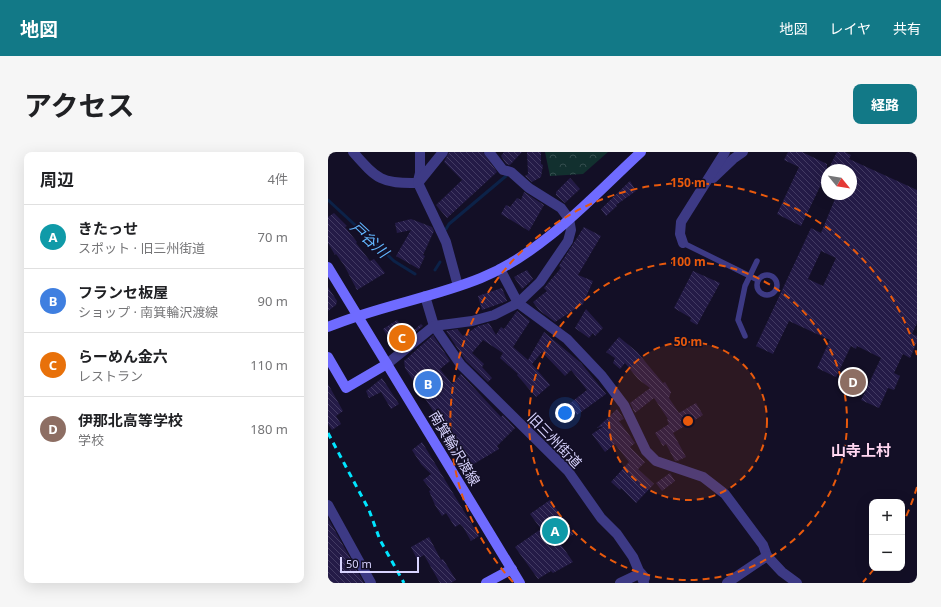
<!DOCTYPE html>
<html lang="ja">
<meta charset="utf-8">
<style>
:root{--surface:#fff;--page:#f6f6f6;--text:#202124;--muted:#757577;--line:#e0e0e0;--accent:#127987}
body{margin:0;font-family:"Noto Sans","Noto Sans JP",sans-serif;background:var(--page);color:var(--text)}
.controls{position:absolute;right:12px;bottom:12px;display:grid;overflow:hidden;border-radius:8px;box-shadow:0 4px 16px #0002}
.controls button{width:36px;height:36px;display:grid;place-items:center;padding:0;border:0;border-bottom:1px solid var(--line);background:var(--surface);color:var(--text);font:20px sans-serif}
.compass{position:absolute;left:493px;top:12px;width:36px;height:36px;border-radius:50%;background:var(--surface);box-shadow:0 4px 16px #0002;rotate:120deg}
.scale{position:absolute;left:12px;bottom:10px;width:79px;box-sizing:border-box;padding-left:4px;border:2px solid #d9d4ff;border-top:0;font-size:11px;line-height:14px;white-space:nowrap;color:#d9d4ff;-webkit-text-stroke:3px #130f26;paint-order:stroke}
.you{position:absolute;left:237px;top:261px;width:14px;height:14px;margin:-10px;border:3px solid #fff;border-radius:50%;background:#1a73e8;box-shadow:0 0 0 6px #1a73e833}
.badge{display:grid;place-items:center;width:26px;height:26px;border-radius:50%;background:var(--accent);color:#fff;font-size:13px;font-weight:700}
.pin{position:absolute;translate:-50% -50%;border:2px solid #fff;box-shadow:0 1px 4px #0006}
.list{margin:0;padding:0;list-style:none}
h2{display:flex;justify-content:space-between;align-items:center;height:52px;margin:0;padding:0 16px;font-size:17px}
h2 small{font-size:13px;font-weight:400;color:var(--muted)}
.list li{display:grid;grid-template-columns:26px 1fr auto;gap:12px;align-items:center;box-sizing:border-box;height:64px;padding:0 16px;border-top:1px solid var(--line)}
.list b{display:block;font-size:15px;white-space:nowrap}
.list p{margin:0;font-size:13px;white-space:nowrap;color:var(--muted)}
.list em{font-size:13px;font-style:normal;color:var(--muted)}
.map{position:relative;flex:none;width:589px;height:431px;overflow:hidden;border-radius:8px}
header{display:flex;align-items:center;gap:24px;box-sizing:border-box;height:56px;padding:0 20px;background:var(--accent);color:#fff}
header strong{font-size:19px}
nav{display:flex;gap:22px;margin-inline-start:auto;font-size:14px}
.intro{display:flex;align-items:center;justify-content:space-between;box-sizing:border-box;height:96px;padding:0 24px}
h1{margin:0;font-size:28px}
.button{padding:10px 18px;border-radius:8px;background:var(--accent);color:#fff;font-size:14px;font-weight:700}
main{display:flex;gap:24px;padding:0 24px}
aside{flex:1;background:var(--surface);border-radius:8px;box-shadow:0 4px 16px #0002}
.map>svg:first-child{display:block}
</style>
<header>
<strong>地図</strong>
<nav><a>地図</a><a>レイヤ</a><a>共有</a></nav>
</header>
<div class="intro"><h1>アクセス</h1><a class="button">経路</a></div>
<main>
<aside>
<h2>周辺<small>4件</small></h2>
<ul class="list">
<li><span class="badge" style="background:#0f9aa8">A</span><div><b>きたっせ</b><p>スポット · 旧三州街道</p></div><em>70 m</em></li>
<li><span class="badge" style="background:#3f7fe0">B</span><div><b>フランセ板屋</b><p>ショップ · 南箕輪沢渡線</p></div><em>90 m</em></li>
<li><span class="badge" style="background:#e8710a">C</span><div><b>らーめん金六</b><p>レストラン</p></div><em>110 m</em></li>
<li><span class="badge" style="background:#8d6e63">D</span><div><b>伊那北高等学校</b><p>学校</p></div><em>180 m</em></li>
</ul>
</aside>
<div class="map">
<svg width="589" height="431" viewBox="0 0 589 431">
<defs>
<pattern id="forest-crowns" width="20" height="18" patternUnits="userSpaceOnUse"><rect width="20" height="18" fill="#12302f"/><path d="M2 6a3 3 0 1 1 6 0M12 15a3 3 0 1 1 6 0" fill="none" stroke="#344d4e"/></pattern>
<pattern id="building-back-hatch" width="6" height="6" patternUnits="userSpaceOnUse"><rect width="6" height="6" fill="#241b47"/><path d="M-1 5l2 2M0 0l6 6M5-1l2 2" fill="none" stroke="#433b63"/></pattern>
</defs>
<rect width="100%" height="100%" fill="#130f26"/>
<!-- forest -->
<polygon fill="url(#forest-crowns)" points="217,0 280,0 255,22 222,24"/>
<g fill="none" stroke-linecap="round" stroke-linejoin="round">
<!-- stream -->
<g stroke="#0c2248" stroke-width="3">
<polyline points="0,48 66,109 87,122"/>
<polyline points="118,77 121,72 178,24 178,21"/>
<polyline points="107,118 112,110"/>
</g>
</g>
<!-- building -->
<g fill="url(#building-back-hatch)" fill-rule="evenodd">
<polygon points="121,0 155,0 169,20 119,66 108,53 134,28 116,10"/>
<polygon points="176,0 194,0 182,13 178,12 173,4"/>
<polygon points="199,0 213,0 213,12 215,13 213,25 204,30 197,24 200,22"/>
<polygon points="460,0 474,0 499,12 499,20 473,74 449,62 471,15 456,8"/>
<path d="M509 0H517L523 3 521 7 589 38V171L584 182 589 184V190L582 206 575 202 566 221 572 224 566 238 560 236 551 256 533 248 553 206 529 194 528 197 523 194 508 225 489 216 502 188 461 169 445 202 428 194 483 76 493 81 509 42H523V18H500ZM493 99 508 106 495 134 480 127Z"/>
<polygon points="242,26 252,37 237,51 228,43 228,40"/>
<polygon points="302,29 308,39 288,53 289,54 278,64 273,57"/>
<polygon points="196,40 216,53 201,79 173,62 178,53 182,55 189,46 193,48"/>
<polygon points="6,61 19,74 17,75 29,90 28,91 42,109 46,107 57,121 29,138 16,113 8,102 7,103 0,91 0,65"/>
<polygon points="83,67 104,75 106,79 95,103 97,104 91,117 68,104 83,78 69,81 67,71"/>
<polygon points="256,75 273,84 250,123 265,129 255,152 227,170 211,158 205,150 219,139 216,136 233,116 231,114"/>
<polygon points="199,118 205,127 194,137 186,125"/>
<polygon points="365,119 392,131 369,173 362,169 363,166 346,156"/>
<polygon points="0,135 9,149 8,153 0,159"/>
<polygon points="174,136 179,149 154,158 150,144"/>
<polygon points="258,157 275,176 267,184 265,181 261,186 247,176"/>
<polygon points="189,159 202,169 185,195 200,208 216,180 253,211 278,242 249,263 241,252 259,238 243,218 237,224 214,200 204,212 222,233 208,245 189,223 190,222 172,206 175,201 155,188 144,201 156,212 154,215 164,226 160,230 138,209 118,179 129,177 135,184 150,174 161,171 168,183 173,175 176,177"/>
<polygon points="69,168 75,175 78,173 83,181 93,172 95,174 67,196 55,177"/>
<polygon points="105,183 122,209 112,217 124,232 133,222 173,265 175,263 187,276 169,294 171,297 139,316 118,281 119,280 77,216 76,209"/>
<polygon points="291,185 309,200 335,231 337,230 343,240 341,246 351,261 368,251 375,263 345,281 358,305 349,309 347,309 338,292 335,294 327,281 341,272 339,268 340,267 326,246 307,261 302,251 322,236 310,227 297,211 292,217 285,211 287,206 278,200"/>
<polygon points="54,226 71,252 63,257 53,240 41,246 38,239"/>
<polygon points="0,232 15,259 8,264 13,272 4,278 0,272"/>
<polygon points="289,257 296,267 291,269 307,291 302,295 317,310 310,317 326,332 308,351 293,336 292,338 283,330 301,310 287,292 277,300 264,282 276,274 269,276"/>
<polygon points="94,290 151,384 143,389 135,375 132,372 127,375 118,361 114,364 107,353 101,339 103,338 95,328 103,322 93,312 84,298"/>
<polygon points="342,321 347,329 334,339 328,331"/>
<polygon points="222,348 246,382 232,391 245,410 225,421 223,419 210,427 187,395 213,377 202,362"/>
<polygon points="0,366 36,431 0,431"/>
<polygon points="101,385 113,408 115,407 128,428 123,431 112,431 96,403 89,407 83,395"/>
</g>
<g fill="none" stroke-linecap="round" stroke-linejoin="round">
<!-- lane -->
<g stroke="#3d3a85" stroke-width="5.5">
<polyline points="355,91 430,128"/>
<circle cx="439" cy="133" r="10"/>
<polyline points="417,184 410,168 417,134 429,109"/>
</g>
<!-- street -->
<g stroke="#3d3a85" stroke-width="10">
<path d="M25 0C49 27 53 32 90 31"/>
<polyline points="385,26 405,7 415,0"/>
<polyline points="90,29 92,21 92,0"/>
<polyline points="90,31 118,90 130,134"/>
<polyline points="90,31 115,0"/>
<polyline points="355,91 352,82 353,70 397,0"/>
<polyline points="172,117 190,151 239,187 274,224 296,253 318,299 328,309 375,325 397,342 435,393 439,404 454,420 469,431"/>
<polyline points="97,144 106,174 133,213 240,319 273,366 289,382 305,405 316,431"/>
<polyline points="59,212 106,174 144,169 166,163 190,151 212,130 240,89 243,78 241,67 233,56 201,36 183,20 175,18 161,0"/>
<polyline points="0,353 43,431"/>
<polyline points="292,431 313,421 317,426"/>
<polyline points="399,431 439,404"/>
</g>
<!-- secondary -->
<g stroke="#6f6bff" stroke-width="10">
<polyline points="0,115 192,431"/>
<path d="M0 175C50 154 104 146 153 126 216 100 264 45 313 0"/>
<polyline points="0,205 18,236 59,212"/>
<polyline points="158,431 184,417"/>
</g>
<!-- rail -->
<polyline stroke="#00e5ff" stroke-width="3" stroke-dasharray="6 5" stroke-linecap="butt" points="0,281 41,358 52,388 76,431"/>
</g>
<!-- distance rings -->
<circle cx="360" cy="269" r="79" fill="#e8590c" fill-opacity=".12"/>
<g fill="none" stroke="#e8590c" stroke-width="2" stroke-dasharray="7 5">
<circle cx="360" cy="269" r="79"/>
<circle cx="360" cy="269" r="159"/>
<path d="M589 335A238 238 0 0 1 575 371M546 417A238 238 0 0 1 535 430M185 430A238 238 0 1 1 589 203"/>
</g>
<g text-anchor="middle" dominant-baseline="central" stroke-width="3" stroke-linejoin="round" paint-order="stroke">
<!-- street labels -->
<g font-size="14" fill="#d9d4ff" stroke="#130f26">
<text transform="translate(227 288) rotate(46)">旧三州街道</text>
<text transform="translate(127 296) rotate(59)">南箕輪沢渡線</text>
</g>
<!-- water labels -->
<g font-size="15" font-style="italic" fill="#62b6ff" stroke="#130f26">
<text transform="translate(42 87) rotate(43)">戸谷川</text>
</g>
<!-- neighbourhood labels -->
<g font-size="15" font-weight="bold" fill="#ffd6f0" stroke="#130f26">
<text x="533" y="298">山寺上村</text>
</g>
</g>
<circle cx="360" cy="269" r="6" fill="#e8590c" stroke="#130f26" stroke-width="2"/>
<g font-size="12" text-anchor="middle" font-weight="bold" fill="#e8590c" stroke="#130f26" stroke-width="3" stroke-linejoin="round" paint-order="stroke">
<text x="360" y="35">150 m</text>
<text x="360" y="114">100 m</text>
<text x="360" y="194">50 m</text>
</g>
</svg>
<div class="controls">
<button>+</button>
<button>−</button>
</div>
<svg class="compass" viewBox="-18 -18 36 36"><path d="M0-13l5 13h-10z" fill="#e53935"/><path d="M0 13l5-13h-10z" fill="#757577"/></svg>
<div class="scale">50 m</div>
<div class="you"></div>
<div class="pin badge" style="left:227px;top:379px;background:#0f9aa8">A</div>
<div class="pin badge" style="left:100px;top:232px;background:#3f7fe0">B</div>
<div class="pin badge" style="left:74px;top:186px;background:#e8710a">C</div>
<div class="pin badge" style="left:525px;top:230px;background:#8d6e63">D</div>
</div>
</main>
